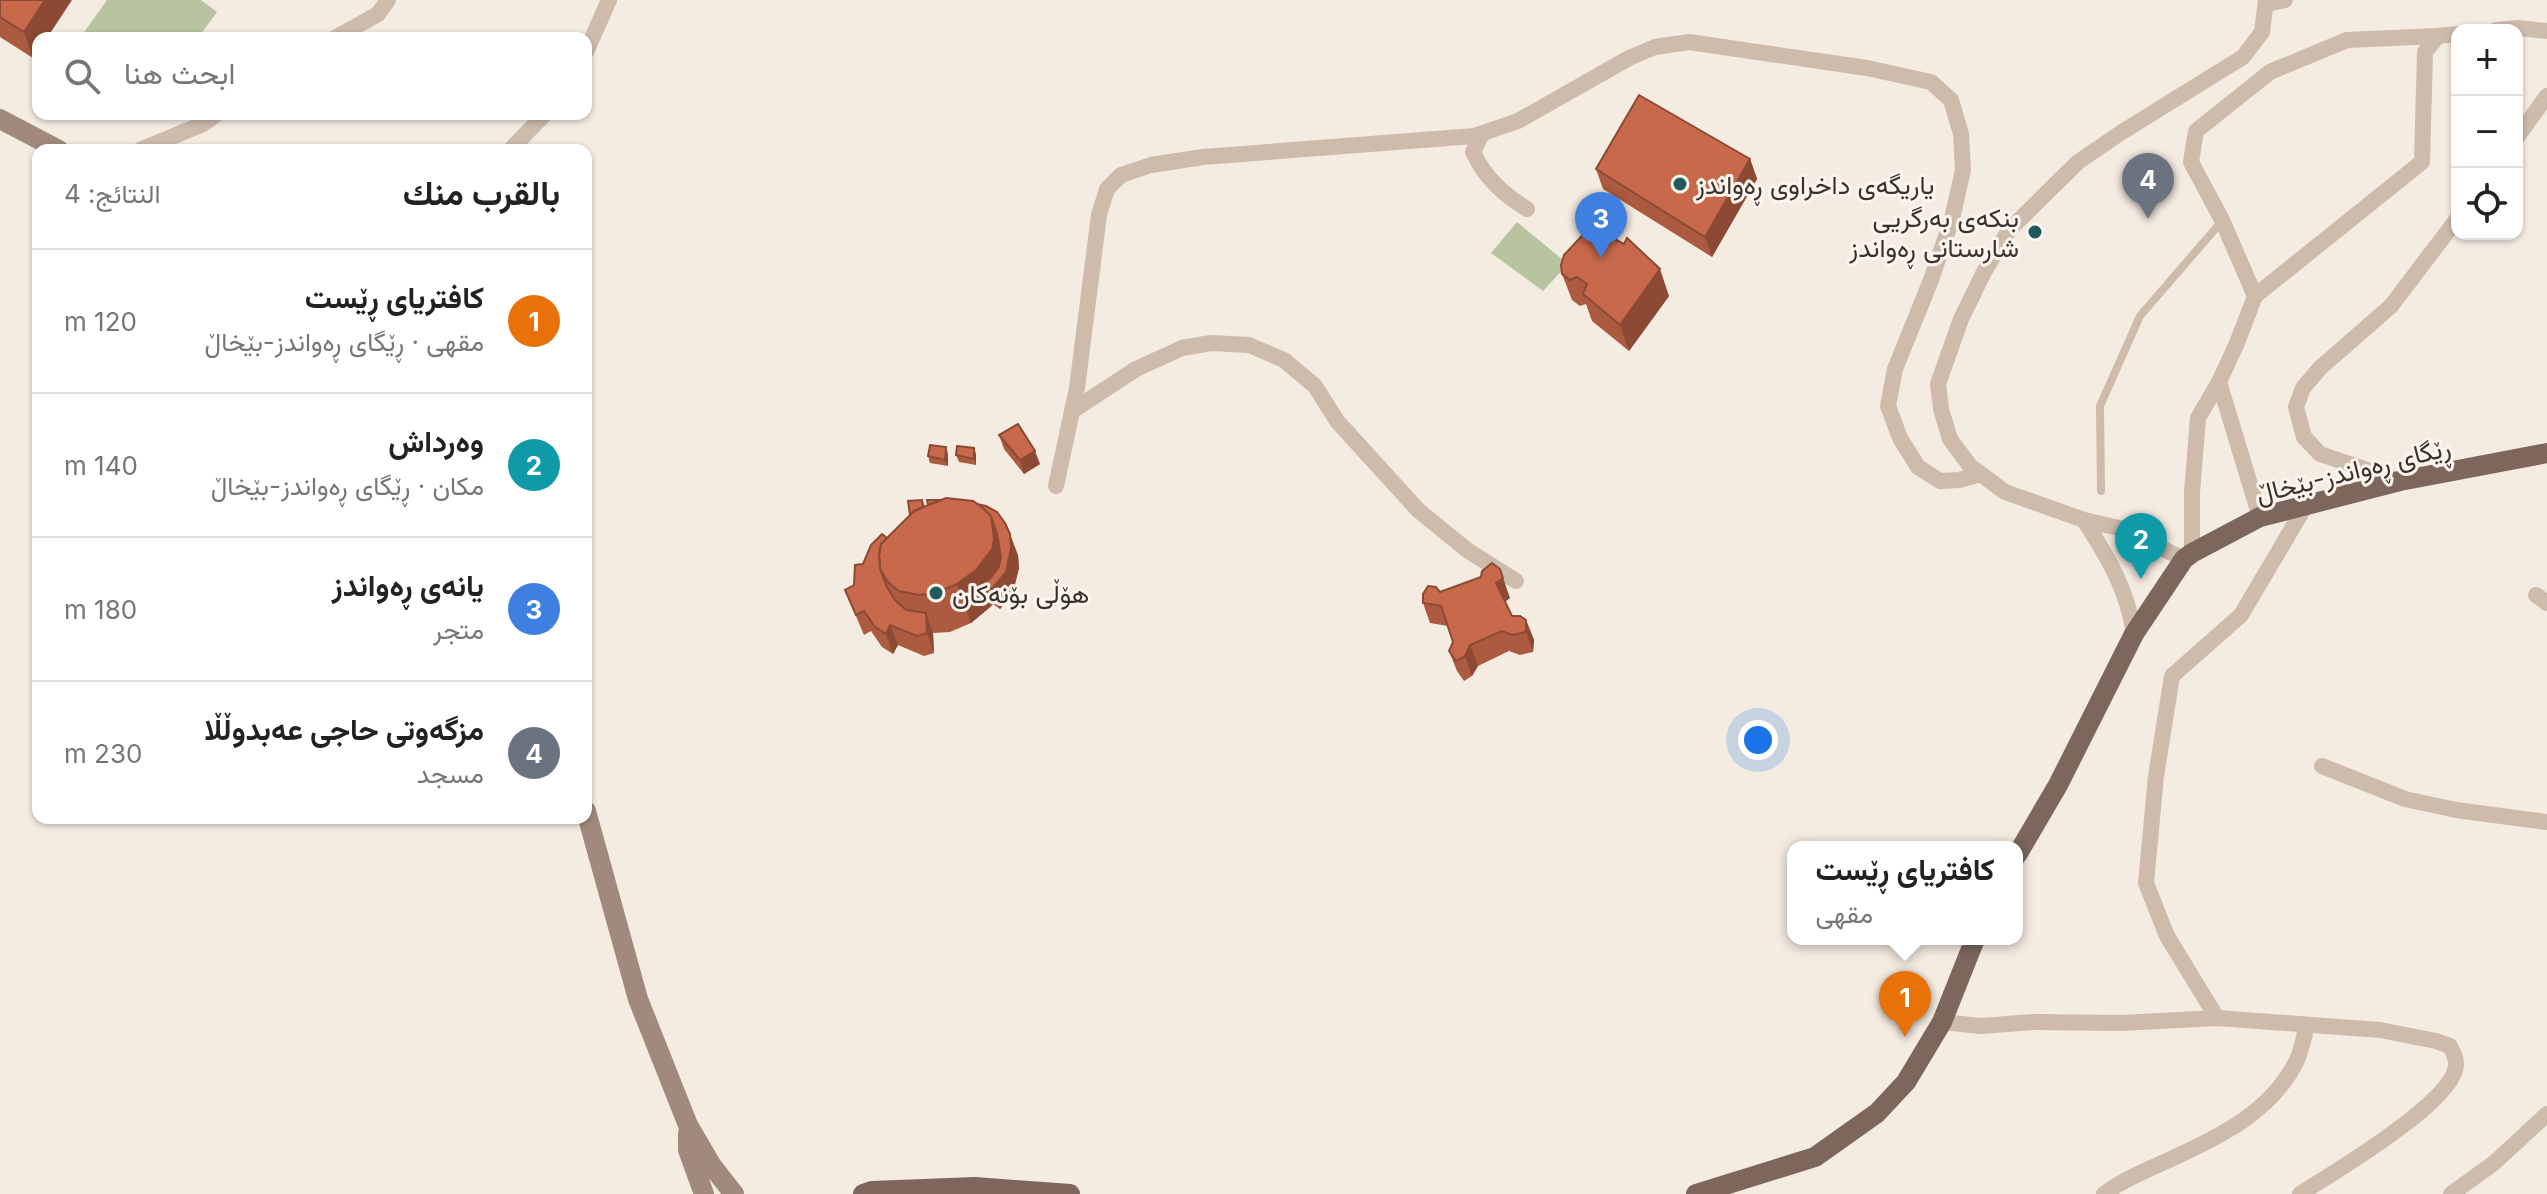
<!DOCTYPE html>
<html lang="ar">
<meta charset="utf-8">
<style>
:root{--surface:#fff;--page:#f2f2f2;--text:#222;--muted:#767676;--line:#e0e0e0;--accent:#1f5a5e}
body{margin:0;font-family:Inter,Vazirmatn,sans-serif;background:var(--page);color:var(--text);direction:rtl}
.controls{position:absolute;right:24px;top:24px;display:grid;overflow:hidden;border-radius:16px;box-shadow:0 2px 6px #0004}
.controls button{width:72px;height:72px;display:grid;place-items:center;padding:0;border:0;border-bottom:2px solid var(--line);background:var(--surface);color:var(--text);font:40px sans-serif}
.you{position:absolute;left:1758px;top:740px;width:28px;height:28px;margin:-20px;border:6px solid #fff;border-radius:50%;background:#1a73e8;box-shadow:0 0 0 12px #1a73e833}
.badge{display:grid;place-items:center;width:52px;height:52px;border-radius:50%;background:var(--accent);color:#fff;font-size:26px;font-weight:700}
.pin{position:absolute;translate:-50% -66px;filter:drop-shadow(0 2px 4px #0008)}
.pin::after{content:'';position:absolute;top:42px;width:28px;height:24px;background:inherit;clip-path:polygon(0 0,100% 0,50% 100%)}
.popup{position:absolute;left:1787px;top:841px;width:236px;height:104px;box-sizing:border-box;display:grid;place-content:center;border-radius:16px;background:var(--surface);filter:drop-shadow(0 2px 6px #0005);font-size:26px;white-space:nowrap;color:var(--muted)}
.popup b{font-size:30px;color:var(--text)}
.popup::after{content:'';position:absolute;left:50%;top:100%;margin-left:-16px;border:16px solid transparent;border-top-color:var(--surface)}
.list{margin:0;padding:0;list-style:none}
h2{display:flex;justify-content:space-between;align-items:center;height:104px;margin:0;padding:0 32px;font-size:34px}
h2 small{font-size:26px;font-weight:400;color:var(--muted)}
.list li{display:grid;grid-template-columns:52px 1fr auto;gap:24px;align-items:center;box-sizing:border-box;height:144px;padding:0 32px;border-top:2px solid var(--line)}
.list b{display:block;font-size:30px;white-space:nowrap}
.list p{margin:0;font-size:26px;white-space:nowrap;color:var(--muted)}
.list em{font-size:26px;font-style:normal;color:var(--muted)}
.icon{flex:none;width:44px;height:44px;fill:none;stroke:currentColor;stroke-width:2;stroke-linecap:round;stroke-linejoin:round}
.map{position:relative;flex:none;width:2547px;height:1194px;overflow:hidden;direction:ltr}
.search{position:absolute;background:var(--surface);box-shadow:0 2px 6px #0004;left:32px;top:32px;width:560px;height:88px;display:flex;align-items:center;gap:20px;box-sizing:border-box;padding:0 28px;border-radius:16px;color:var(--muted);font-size:30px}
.panel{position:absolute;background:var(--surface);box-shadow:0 2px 6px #0004;left:32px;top:144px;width:560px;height:680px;border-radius:16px;direction:rtl}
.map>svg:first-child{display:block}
</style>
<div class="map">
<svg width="2547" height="1194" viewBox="0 0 2547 1194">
<rect width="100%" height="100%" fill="#f4ebe1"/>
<!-- green -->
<g fill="#b8c4a0">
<polygon points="107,0 201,0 217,12 198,38 80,38"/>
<polygon points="1517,222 1568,264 1543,291 1491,253"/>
</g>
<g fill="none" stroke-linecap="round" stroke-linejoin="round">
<!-- lane -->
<polyline stroke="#cdbbac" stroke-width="8" points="2101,491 2100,406 2140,316 2222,221"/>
<!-- street -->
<g stroke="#cdbbac" stroke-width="16">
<polyline points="2267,4 2285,0"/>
<polyline points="2496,30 2518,28 2547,31"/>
<polyline points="335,38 378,14 388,0"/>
<polyline points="586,52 609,0"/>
<path d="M1482 134 1473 152C1485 178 1503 194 1527 209"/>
<polyline points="2517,137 2547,96"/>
<polyline points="140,150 203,124 217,114"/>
<polyline points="510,150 545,114"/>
<polyline points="2255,296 2422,162 2425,52 2438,36 2457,34"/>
<polyline points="1072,411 1136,369 1182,348 1211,343 1249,345 1284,360 1315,386 1337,421 1418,510 1467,550 1516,581"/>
<polyline points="2400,481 2320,454 2304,437 2296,407 2303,388 2320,368 2391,306 2457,219"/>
<polyline points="1056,486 1077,388 1099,215 1107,189 1121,175 1151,165 1203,157 1474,136 1518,121 1629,58 1655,47 1689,42 1867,68 1931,82 1951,100 1961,134 1963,170 1952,219 1931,280 1895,369 1888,406 1900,438 1918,467 1940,481 1959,480 1981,474"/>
<polyline points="2260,517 2219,382 2237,343 2255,296 2222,220 2191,162 2196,131 2270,72 2347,40 2438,36"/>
<path d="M2084 520C2108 558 2127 588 2134 634"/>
<polyline points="2192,553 2192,492 2198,418 2219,382"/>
<polyline points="2184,559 2119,528 2084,520 2005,492 1970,466 1950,439 1941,409 1938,384 1961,319 1984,272 2009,230 2078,162 2122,132 2243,57 2262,32 2266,0"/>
<polyline points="2536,595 2547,603"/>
<polyline points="2322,766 2405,799 2456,810 2547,822"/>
<polyline points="2217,1018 2167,936 2146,883 2156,776 2172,676 2241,615 2306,505"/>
<path d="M1942 1022 1981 1026 2033 1022 2121 1023 2217 1018 2380 1030 2436 1041 2450 1046C2454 1054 2458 1062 2455 1070 2446 1106 2333 1173 2300 1194"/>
<path d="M2104 1194C2124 1179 2147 1170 2169 1160 2219 1137 2272 1112 2297 1060 2302 1049 2304 1036 2307 1025"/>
<polyline points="2451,1194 2494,1163 2547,1114"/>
</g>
<!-- secondary -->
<g stroke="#a18a7d" stroke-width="20">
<polyline points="0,119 59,150"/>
<polyline points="586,811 638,999 688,1125 712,1166 734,1194"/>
<polyline points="688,1133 688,1150 704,1194"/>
</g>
<!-- primary -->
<g stroke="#7d675c" stroke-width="20">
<polyline points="2017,855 2058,785 2134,634 2184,559 2192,553 2260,517 2400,481 2547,453"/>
<polyline points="863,1194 872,1191 975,1187 1070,1194"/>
<polyline points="1696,1194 1815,1157 1877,1113 1906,1082 1942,1022 1975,939"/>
</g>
</g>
<!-- wall -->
<g fill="#ac5a40">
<polygon points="0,0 38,38 38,51 33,58 0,37"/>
<polygon points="1750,159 1757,179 1712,257 1603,189 1596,169"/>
<polygon points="1615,233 1618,240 1669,296 1629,351 1592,321 1586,304 1580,306 1572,300 1562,274"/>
<polygon points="999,435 1040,464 1024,474 1004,449"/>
<polygon points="948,454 948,466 930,463 928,456"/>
<polygon points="976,454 976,465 959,462 956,455"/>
<polygon points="922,500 925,506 1018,555 1019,568 1013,592 1000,609 993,604 989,608 971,623 950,632 933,633 934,653 924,656 898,645 893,654 882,647 871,631 864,635 845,590 854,585 863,564 910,515"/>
<polygon points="1481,577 1510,598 1505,602 1512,616 1526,620 1534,640 1533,652 1520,655 1509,651 1478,666 1472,676 1464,681 1457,671 1449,651 1453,642 1448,626 1430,623 1423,603 1440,592"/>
</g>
<!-- shaded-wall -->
<g fill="#8c4a34">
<polygon points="45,0 72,0 47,38 38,38 38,51 33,58 24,32"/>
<polygon points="1750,159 1757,179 1712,257 1705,237"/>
<polygon points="1660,269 1669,296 1629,351 1620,325"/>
<polygon points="946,447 948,454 948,466 945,460"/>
<polygon points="974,448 976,454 976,465 974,459"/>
<polygon points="1035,451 1040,464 1024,474 1020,460"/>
<polygon points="991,516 1010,534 1018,555 1019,568 1013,592 1000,609 992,589 986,584 993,604 989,608 971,623 957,584"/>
<polygon points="1500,569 1510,598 1503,603 1496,583"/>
<polygon points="926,613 933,633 934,653 927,633"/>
<polygon points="1526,620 1534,640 1533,652 1526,632"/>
<polygon points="890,625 898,645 893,654 886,634"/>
<polygon points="1470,645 1478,666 1472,676 1465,656"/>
</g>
<!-- building -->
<g fill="#c8694b" stroke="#8c4a34" stroke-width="2">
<polygon points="0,0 45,0 24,32 0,17"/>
<polygon points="1639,95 1750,159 1705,237 1596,169"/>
<polygon points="1600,222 1607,224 1615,233 1616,240 1624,244 1627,238 1660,269 1620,325 1583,294 1587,284 1577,277 1570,280 1562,274 1561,265 1564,255 1593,224"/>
<polygon points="1018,424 1035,451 1020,460 999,435"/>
<polygon points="930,445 946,447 945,460 928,456"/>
<polygon points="957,446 974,448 974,459 956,455"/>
<polygon points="946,498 973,501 982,507 991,516 994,539 992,549 976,570 957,584 936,593 919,595 899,591 888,582 880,569 879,555 881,544 914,511"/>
<polygon points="922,500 923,507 914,511 910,515 908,501"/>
<polygon points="927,500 941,500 928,505"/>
<polygon points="977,504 986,506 997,512 1005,523 1010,534 1011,548 1006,572 992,589 986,584 999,567 1001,557 997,534 991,516 982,507"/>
<polygon points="882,534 887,538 881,544 879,555 880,569 887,587 895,600 906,610 926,613 927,633 917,636 890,625 886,634 875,627 864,611 856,615 845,590 854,585 855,565 863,564 871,545"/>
<polygon points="1492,563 1500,569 1503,578 1496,583 1512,616 1520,616 1526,620 1526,632 1512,635 1502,631 1470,645 1465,656 1456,661 1449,651 1453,642 1441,606 1423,603 1423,594 1428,586 1436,587 1440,592 1481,577 1482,571"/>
</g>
<!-- markers -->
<g fill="#1f5a5e" stroke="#fbf5ee" stroke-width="3">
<circle cx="1680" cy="184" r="8"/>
<circle cx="2035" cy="232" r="8"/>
<circle cx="936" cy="593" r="8"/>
</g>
<g text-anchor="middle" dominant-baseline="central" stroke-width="6" stroke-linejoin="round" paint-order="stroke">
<!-- poi labels -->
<g font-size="26" fill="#3b302b" stroke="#fbf5ee" text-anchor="start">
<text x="1696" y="184">یاریگەی داخراوی ڕەواندز</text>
<text x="2019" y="217" text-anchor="end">بنکەی بەرگریی<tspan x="2019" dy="30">شارستانی ڕەواندز</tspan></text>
<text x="952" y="593">هۆڵی بۆنەکان</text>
</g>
<!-- street labels -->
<g font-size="26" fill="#3b302b" stroke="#fbf5ee">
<text transform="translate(2353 470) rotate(-14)">ڕێگای ڕەواندز-بێخاڵ</text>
</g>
</g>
</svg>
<div class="controls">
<button>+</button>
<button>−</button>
<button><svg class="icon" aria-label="locate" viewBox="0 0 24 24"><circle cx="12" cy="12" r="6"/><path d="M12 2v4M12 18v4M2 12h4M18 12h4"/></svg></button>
</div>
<div class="you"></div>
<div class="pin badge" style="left:1905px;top:1037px;background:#e8710a">1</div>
<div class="popup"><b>کافتریای ڕێست</b>مقهى</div>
<div class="pin badge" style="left:2141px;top:579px;background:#0f9aa8">2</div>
<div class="pin badge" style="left:1601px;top:258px;background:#3f7fe0">3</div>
<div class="pin badge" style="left:2148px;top:219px;background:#6b7280">4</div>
<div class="search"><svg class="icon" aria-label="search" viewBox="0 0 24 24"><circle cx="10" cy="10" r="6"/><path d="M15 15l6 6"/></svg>ابحث هنا</div>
<section class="panel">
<h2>بالقرب منك<small>النتائج: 4</small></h2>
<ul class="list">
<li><span class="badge" style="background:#e8710a">1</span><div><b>کافتریای ڕێست</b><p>مقهى · ڕێگای ڕەواندز-بێخاڵ</p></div><em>120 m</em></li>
<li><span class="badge" style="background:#0f9aa8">2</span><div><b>وەرداش</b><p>مكان · ڕێگای ڕەواندز-بێخاڵ</p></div><em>140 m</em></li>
<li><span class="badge" style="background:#3f7fe0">3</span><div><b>یانەی ڕەواندز</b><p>متجر</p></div><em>180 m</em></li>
<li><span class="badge" style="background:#6b7280">4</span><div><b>مزگەوتی حاجی عەبدوڵڵا</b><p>مسجد</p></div><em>230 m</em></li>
</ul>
</section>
</div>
